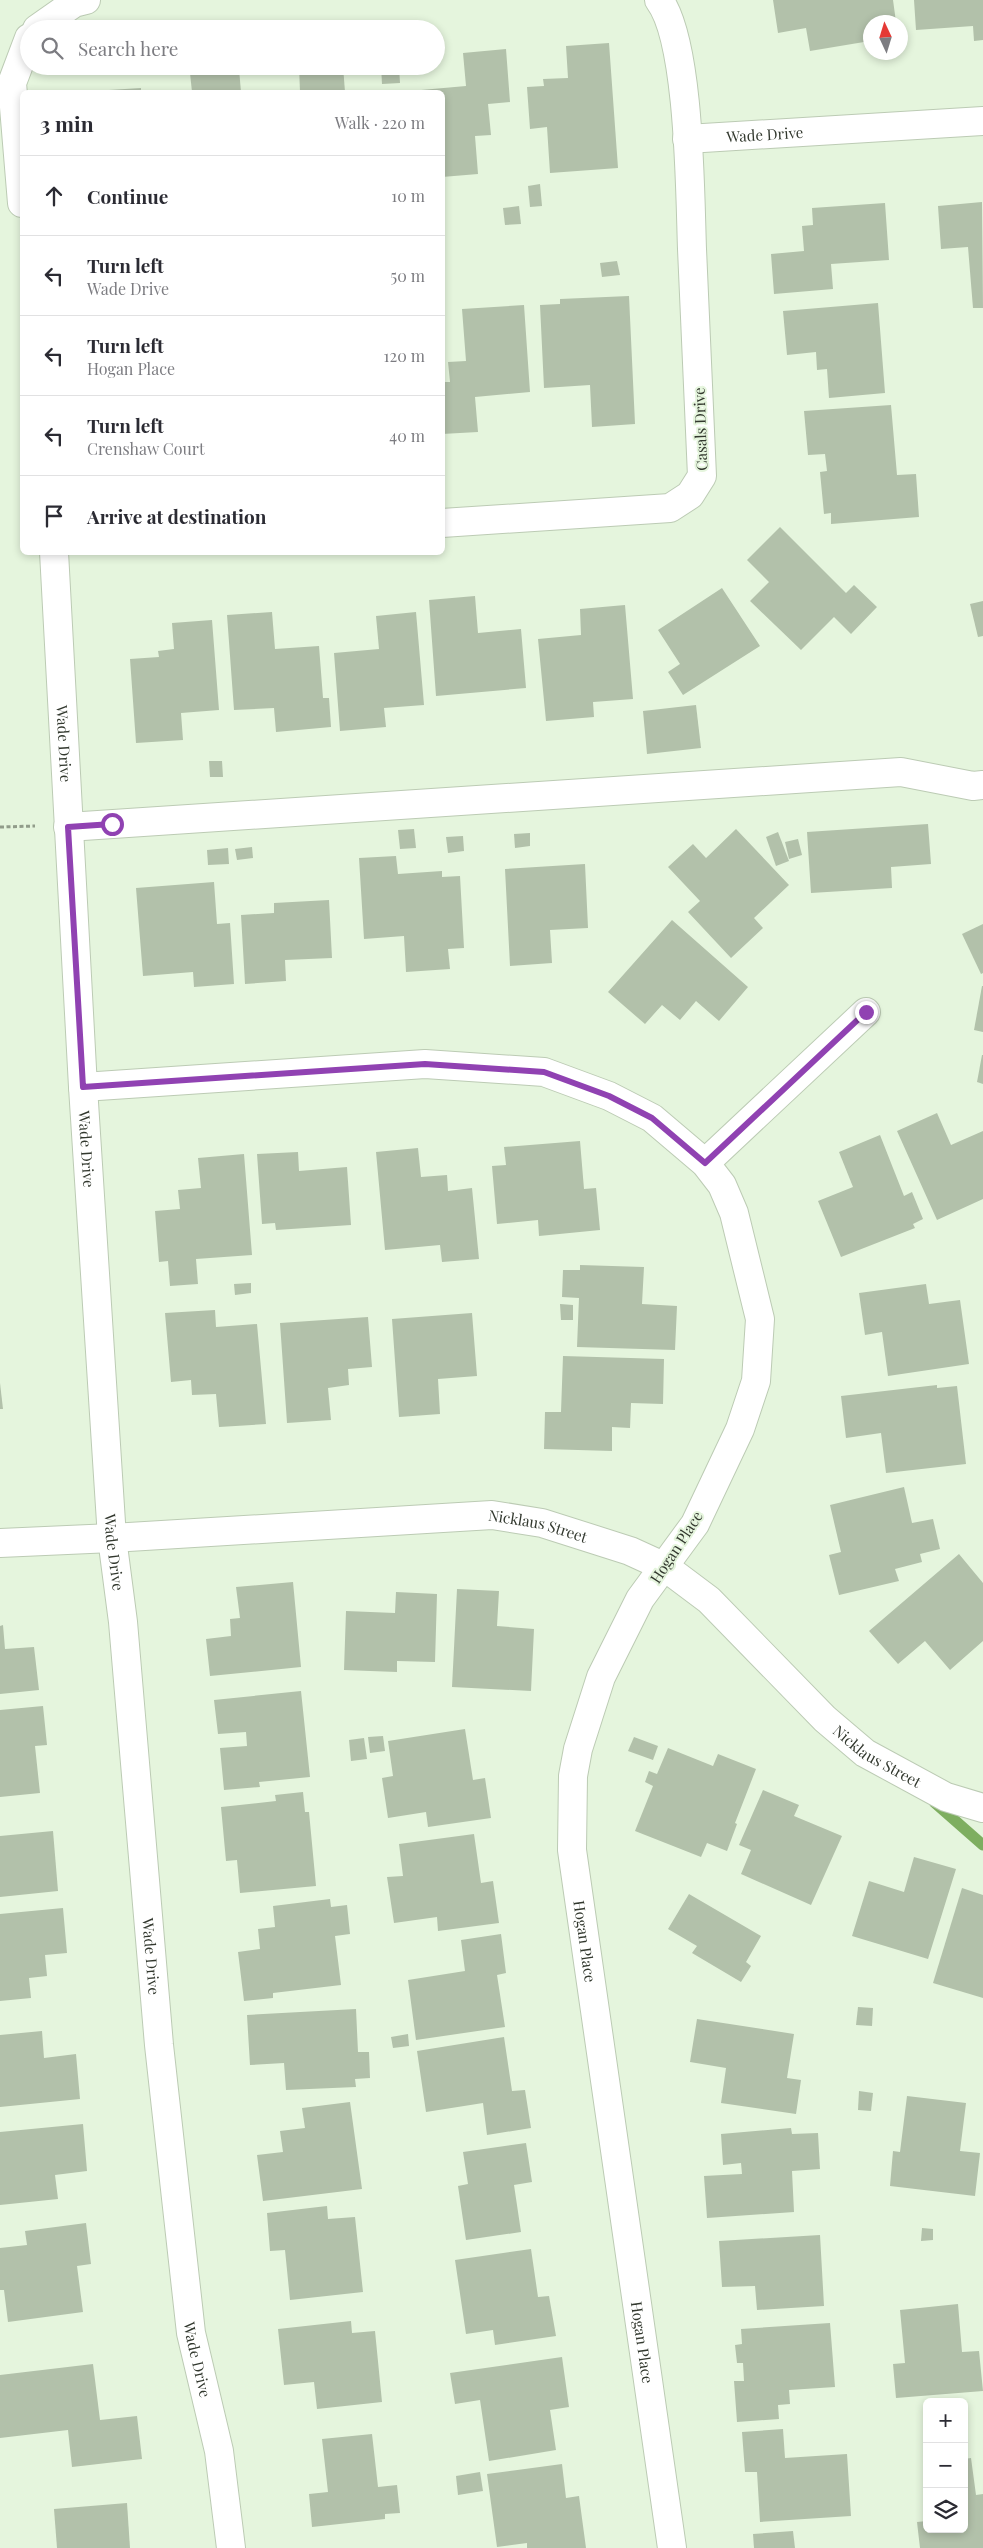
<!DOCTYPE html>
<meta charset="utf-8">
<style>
:root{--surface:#fff;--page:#f2f2f3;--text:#2b2b33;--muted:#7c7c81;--line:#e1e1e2}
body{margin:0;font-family:"Playfair Display",serif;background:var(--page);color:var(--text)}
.controls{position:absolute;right:15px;bottom:15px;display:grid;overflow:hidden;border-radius:8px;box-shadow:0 2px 8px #0003}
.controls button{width:45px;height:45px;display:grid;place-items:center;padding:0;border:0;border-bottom:1px solid var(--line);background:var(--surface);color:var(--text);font:25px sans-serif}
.compass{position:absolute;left:863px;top:15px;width:45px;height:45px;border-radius:50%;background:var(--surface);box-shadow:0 2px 8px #0003;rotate:356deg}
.stop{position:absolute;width:15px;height:15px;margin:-11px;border:4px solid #9042b2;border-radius:50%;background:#fff}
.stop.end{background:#9042b2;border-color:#fff;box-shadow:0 1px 5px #0008}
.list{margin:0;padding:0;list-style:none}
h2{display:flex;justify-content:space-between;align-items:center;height:65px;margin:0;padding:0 20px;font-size:21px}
h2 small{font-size:16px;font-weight:400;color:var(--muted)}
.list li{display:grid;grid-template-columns:32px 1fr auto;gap:15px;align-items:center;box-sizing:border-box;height:80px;padding:0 20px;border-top:1px solid var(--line)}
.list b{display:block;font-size:19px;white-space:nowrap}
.list p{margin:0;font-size:16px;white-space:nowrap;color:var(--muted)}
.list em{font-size:16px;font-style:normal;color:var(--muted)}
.icon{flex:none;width:28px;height:28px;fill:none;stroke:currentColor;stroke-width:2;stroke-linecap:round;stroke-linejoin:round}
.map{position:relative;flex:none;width:983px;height:2548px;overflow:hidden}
.search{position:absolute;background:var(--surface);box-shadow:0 2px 8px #0003;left:20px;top:20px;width:425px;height:55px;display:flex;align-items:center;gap:12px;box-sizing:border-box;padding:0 18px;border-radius:28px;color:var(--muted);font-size:19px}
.panel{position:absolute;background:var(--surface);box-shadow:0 2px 8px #0003;left:20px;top:90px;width:425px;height:465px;border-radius:8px}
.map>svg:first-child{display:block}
</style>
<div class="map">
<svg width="983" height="2548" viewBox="0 0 983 2548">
<rect width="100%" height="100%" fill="#e5f5dd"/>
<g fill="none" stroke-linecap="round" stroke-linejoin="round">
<!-- stream -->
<polyline stroke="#7eae60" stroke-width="11" points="934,1802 983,1845"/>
</g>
<!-- building -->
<g fill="#b2c1aa">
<polygon points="773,0 893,0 896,22 870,22 870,41 810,51 806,28 778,33"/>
<polygon points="914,0 983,0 983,40 974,41 973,26 916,30"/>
<polygon points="609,43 618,168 550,173 547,127 530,129 527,87 544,86 543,79 568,78 566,46"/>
<polygon points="506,49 510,102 488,104 491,135 475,136 478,174 442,177 442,92 410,91 466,86 463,53"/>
<polygon points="299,66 343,66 345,92 300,92"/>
<polygon points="381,66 399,66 400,83 382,84"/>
<polygon points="239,69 241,92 192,92 190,73"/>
<polygon points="141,88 141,92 93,92 93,91"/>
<polygon points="540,184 542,206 530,207 528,186"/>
<polygon points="982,202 983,308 973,308 968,247 941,249 938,206"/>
<polygon points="885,203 889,260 831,264 833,289 774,294 771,254 804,251 802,226 813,225 812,208"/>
<polygon points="519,206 521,224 505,225 503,208"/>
<polygon points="617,261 620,275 602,277 600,263"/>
<polygon points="629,296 635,424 592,427 590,385 544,388 540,305 560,304 560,299"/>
<polygon points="878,303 885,393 829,398 827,369 817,370 816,352 787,355 783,311"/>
<polygon points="524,305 530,392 475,397 478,432 442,434 442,382 450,382 448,362 466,361 462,309"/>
<polygon points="891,405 897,475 916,474 919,517 831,524 831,513 824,514 820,472 827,471 825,454 808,455 804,411"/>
<polygon points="780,527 846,593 854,585 877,607 851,634 834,617 801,650 750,601 769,582 747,560"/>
<polygon points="722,588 760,646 683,695 668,672 680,664 658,630"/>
<polygon points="475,596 478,633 521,629 526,688 436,696 429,600"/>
<polygon points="983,601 983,636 978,637 970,604"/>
<polygon points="625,605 633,699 593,702 594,717 546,721 538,639 581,635 580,609"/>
<polygon points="272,612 275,649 319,646 323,698 329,698 331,727 276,732 274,708 234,710 227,615"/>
<polygon points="416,612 424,705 384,708 386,727 340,731 334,653 379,649 376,616"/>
<polygon points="212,620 219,710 181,713 183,740 136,743 130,659 159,657 158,651 174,649 172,623"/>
<polygon points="696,705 701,748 647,754 643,711"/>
<polygon points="209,761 222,761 223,777 210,777"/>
<polygon points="928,824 931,864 891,867 892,888 811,893 807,832"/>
<polygon points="414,829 416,848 400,849 398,830"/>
<polygon points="736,829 789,885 754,918 763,928 731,958 688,912 700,901 668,867 693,844 706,858"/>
<polygon points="778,832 789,861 776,866 766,837"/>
<polygon points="530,833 530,846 515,848 514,834"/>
<polygon points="463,836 464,851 448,853 446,837"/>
<polygon points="798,839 802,855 789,859 785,842"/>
<polygon points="252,847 253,858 237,860 235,849"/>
<polygon points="228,848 229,864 208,865 207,850"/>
<polygon points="396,856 398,874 442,871 442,877 460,876 464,948 448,949 450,969 406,972 404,936 364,939 359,858"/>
<polygon points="585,864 588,928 550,930 552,963 510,966 505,869"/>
<polygon points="214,882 217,924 230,923 234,984 194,987 193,972 143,976 136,888"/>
<polygon points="329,900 332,958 285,960 286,981 245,984 241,915 274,913 274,903"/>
<polygon points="672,920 748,987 719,1021 696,1001 680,1020 662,1005 645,1024 608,992"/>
<polygon points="983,924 983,973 981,974 962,934"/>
<polygon points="982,986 983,986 983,1032 974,1030"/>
<polygon points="982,1055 983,1055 983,1084 977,1082"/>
<polygon points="937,1113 951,1145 983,1131 983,1199 937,1220 897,1131"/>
<polygon points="880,1135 904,1196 912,1192 923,1219 913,1224 915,1228 841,1257 818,1201 853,1187 839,1152"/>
<polygon points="580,1141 584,1189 596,1188 600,1230 539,1236 538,1220 497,1224 492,1166 506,1165 504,1147"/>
<polygon points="418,1148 421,1177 447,1175 448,1191 472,1188 479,1259 442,1262 440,1245 385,1250 376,1152"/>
<polygon points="298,1152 299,1171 347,1167 351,1225 276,1230 275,1223 262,1224 257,1154"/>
<polygon points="244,1154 252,1255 196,1259 198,1284 170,1286 168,1261 159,1262 155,1211 180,1209 178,1190 201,1188 198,1158"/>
<polygon points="580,1265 644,1267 642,1304 677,1306 675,1350 577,1347 579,1298 562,1297 563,1270 580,1270"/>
<polygon points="251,1283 251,1293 235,1295 234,1284"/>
<polygon points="926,1284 929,1304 960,1300 969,1364 888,1376 882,1332 865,1335 859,1293"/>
<polygon points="560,1304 573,1305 573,1320 561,1320"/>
<polygon points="215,1310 216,1327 257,1324 266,1424 219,1427 216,1394 192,1395 191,1380 171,1382 165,1313"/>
<polygon points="472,1313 477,1376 438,1379 440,1414 399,1417 392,1319"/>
<polygon points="368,1317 372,1367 348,1369 349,1385 328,1388 331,1420 287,1423 280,1323"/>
<polygon points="563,1356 664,1359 663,1404 631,1403 630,1428 612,1427 612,1451 544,1449 545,1412 561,1412"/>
<polygon points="0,1383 3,1409 0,1409"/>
<polygon points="937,1385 937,1388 957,1386 966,1464 886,1473 881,1433 846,1438 841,1396"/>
<polygon points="904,1487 912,1523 933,1519 940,1549 920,1554 922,1562 895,1569 899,1581 839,1595 829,1555 841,1552 830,1505"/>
<polygon points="959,1554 983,1583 983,1641 950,1670 925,1641 898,1664 869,1631"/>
<polygon points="293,1582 301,1667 210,1676 206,1639 231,1636 230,1619 240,1618 236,1587"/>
<polygon points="457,1589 499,1591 497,1626 534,1629 531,1691 452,1687"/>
<polygon points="396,1592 437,1594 435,1662 397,1661 397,1672 344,1670 346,1611 395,1613"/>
<polygon points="3,1625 5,1649 34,1647 39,1690 0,1694 0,1626"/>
<polygon points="301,1691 310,1777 259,1782 260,1787 224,1790 220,1748 247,1746 246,1732 218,1734 214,1700"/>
<polygon points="43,1706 47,1745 35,1746 40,1793 0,1797 0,1710"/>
<polygon points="465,1729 473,1780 485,1778 491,1818 428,1827 426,1812 388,1818 382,1778 393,1776 388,1741"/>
<polygon points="383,1736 385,1751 370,1753 368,1737"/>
<polygon points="634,1737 658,1746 653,1760 628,1751"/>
<polygon points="364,1738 367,1759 351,1761 349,1740"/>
<polygon points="668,1748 713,1766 718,1754 756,1769 735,1823 737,1824 727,1851 707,1843 701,1857 635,1831 653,1786 645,1782 649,1771 657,1774"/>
<polygon points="763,1790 799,1805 794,1816 842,1836 811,1905 741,1874 751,1850 739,1845"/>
<polygon points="303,1792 305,1812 309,1812 316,1886 240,1893 237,1860 226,1861 221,1807 276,1801 275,1795"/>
<polygon points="53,1831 58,1891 0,1897 0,1836"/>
<polygon points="474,1834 481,1883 493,1881 499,1923 438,1931 437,1917 394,1923 387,1877 403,1876 399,1844"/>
<polygon points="914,1857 956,1869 928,1959 852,1936 869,1881 904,1892"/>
<polygon points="962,1888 983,1895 983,1998 933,1983"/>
<polygon points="689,1894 761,1936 746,1962 751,1966 741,1982 692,1953 697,1946 668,1929"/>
<polygon points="330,1899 331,1907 347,1905 350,1934 335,1936 341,1985 273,1993 273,1998 244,2001 238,1952 260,1949 258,1929 275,1927 273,1906"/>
<polygon points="63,1908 67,1953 45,1955 47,1976 29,1978 31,1998 0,2001 0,1914"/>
<polygon points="501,1934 506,1973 497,1975 505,2027 416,2040 408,1980 465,1971 461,1940"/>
<polygon points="858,2007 873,2008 872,2026 856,2025"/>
<polygon points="356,2009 358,2052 369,2052 370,2078 355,2079 356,2087 286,2090 284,2063 250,2065 247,2015"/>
<polygon points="697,2019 794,2034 787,2078 801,2080 796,2114 721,2103 726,2068 690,2062"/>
<polygon points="42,2031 44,2058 76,2054 80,2099 0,2107 0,2035"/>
<polygon points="408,2034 409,2046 393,2048 391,2037"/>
<polygon points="504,2037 512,2091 525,2090 531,2128 487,2135 483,2103 426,2112 417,2051"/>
<polygon points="859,2091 873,2093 871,2111 858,2110"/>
<polygon points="907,2096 966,2103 960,2151 980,2153 975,2196 890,2186 893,2151 900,2152"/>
<polygon points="350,2102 362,2189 263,2201 257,2155 283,2152 280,2131 305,2128 302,2108"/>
<polygon points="83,2124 87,2171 55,2175 58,2199 0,2205 0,2132"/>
<polygon points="791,2128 792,2134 818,2133 820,2169 792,2171 794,2212 707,2218 704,2176 742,2174 741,2163 723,2165 721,2134"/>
<polygon points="526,2143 532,2182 514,2185 521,2232 466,2240 458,2186 468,2184 463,2152"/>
<polygon points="327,2206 328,2219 355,2217 363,2292 290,2300 285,2250 270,2251 267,2213"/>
<polygon points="86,2223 91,2264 77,2266 83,2312 8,2322 4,2290 0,2290 0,2248 27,2245 25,2231"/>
<polygon points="922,2228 933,2229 933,2240 921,2241"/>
<polygon points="820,2235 824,2306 757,2310 755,2286 722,2287 719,2241"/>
<polygon points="531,2249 538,2297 549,2296 556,2336 495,2345 493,2330 466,2334 455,2260"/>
<polygon points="958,2304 962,2352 979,2351 983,2391 896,2398 893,2364 905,2363 900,2310"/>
<polygon points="351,2321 352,2333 375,2331 382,2402 317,2409 314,2382 284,2385 278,2329"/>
<polygon points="830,2323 835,2387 789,2390 790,2404 778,2405 779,2419 737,2422 734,2381 744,2381 743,2363 737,2363 735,2345 742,2344 741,2329"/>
<polygon points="562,2357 569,2407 550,2410 556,2450 489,2461 480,2400 455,2404 450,2373"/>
<polygon points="93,2364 100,2420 137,2416 142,2459 72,2467 68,2430 0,2438 0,2375"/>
<polygon points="783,2429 785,2458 847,2454 851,2516 760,2522 757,2472 745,2472 742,2432"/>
<polygon points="372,2434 378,2487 397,2485 400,2513 385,2514 385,2519 312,2527 309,2494 328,2492 322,2439"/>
<polygon points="971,2458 976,2495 983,2494 983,2548 920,2548 917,2522 927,2521 927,2529 964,2529 964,2459"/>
<polygon points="562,2464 566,2498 579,2496 586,2548 527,2548 527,2543 497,2547 487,2474"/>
<polygon points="480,2472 483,2491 458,2495 456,2476"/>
<polygon points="127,2503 130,2548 57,2548 54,2509"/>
<polygon points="793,2531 795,2548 754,2548 753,2534"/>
</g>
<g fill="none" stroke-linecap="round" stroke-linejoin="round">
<defs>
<g id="minor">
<polyline points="37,29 74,3 86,0"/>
<path id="s1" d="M687 139 983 121"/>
<polyline points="22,203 12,83 29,38"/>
<path d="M442 523 670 508 690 495 702 476C699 401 696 325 692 249 690 194 690 41 659 0"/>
<path id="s2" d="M54 552 83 1087 112 1538 123 1622 159 2045 191 2333 219 2451 231 2548"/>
<polyline points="68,827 901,772 973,786 983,785"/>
<path id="s3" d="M83 1087 425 1064 544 1072 609 1096 652 1118 705 1163 722 1185 734 1213 760 1319 756 1381 740 1429 695 1524 640 1599 601 1677 578 1749 573 1776 572 1850 672 2548"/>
<polyline points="705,1163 866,1012"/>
<path id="s4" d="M0 1543 112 1538 492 1515 542 1523 630 1551 665 1567 709 1600 825 1719 865 1753 946 1797 983 1808"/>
</g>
</defs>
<!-- minor casing -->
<use href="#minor" stroke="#bccbb4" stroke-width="30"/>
<!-- path -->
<polyline stroke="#919c8a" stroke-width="3" stroke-dasharray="4 2.5" stroke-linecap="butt" points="0,827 35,826"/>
<!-- minor -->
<use href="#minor" stroke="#fff" stroke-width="28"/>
</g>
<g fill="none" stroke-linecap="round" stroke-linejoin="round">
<!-- route -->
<polyline stroke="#9042b2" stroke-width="6" points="112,824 68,827 83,1087 425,1064 544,1072 609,1096 652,1118 705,1163 866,1012"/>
</g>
<g text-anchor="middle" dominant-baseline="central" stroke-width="4" stroke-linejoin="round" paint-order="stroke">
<!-- street labels -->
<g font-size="15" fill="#32382e" stroke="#e5f5dd">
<text stroke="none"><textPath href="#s1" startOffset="78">Wade Drive</textPath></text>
<text transform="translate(700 429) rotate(-92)">Casals Drive</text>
<text stroke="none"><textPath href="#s2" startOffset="192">Wade Drive</textPath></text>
<text stroke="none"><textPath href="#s2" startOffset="598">Wade Drive</textPath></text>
<text stroke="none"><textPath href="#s4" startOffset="540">Nicklaus Street</textPath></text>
<text transform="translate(676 1547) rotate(-57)">Hogan Place</text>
<text stroke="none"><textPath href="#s2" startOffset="1002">Wade Drive</textPath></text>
<text stroke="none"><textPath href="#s4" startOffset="960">Nicklaus Street</textPath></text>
<text stroke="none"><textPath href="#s3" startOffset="1484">Hogan Place</textPath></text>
<text stroke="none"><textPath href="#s2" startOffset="1408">Wade Drive</textPath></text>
<text stroke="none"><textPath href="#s3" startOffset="1889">Hogan Place</textPath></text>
<text stroke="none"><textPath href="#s2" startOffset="1814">Wade Drive</textPath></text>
</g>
</g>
</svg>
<div class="controls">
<button>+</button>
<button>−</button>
<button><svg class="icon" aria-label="layers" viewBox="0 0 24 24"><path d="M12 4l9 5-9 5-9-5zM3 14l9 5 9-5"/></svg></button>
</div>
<svg class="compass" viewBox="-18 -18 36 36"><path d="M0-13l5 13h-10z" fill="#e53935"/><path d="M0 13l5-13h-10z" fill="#7c7c81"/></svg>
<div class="stop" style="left:112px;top:824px"></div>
<div class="stop end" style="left:866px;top:1012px"></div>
<div class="search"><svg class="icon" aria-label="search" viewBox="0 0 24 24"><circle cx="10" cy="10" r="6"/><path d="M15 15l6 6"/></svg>Search here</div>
<section class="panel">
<h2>3 min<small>Walk · 220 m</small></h2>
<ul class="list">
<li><svg class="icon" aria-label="ahead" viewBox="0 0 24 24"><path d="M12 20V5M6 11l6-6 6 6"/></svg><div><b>Continue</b></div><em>10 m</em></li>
<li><svg class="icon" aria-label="left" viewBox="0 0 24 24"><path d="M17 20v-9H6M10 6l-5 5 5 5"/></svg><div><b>Turn left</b><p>Wade Drive</p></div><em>50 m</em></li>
<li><svg class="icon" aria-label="left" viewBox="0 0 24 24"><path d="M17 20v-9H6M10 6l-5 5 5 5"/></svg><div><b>Turn left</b><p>Hogan Place</p></div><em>120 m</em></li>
<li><svg class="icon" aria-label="left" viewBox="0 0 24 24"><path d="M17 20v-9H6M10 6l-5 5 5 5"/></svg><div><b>Turn left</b><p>Crenshaw Court</p></div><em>40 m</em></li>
<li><svg class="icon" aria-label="arrive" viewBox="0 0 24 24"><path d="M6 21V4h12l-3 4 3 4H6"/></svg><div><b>Arrive at destination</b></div></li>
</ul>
</section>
</div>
